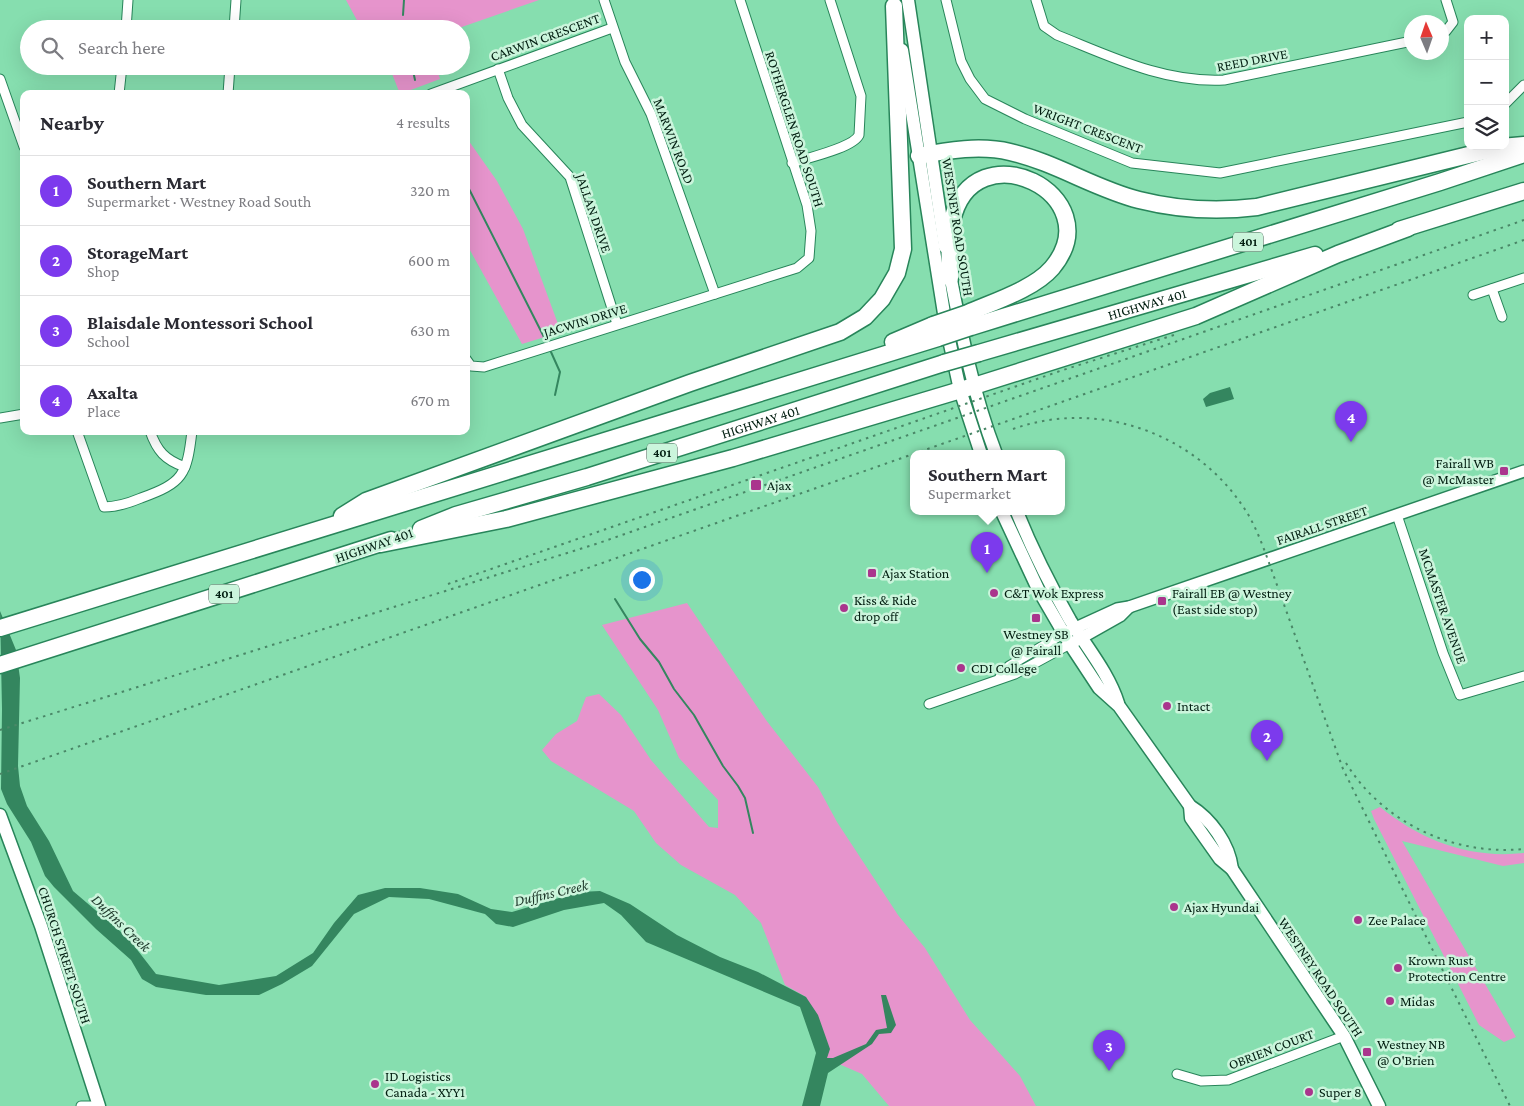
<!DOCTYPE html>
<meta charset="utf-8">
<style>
:root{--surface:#fff;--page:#f7f7f7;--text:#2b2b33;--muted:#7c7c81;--line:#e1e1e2;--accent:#7c3aed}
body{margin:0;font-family:"Crimson Pro",serif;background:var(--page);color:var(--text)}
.controls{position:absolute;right:15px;top:15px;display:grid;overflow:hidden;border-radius:10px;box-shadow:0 5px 20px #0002}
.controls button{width:45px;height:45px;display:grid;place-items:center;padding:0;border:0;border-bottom:1px solid var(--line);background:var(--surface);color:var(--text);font:25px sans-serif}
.compass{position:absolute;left:1404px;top:15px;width:45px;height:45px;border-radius:50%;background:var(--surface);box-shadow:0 5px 20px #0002;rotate:358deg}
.you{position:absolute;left:641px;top:579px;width:18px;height:18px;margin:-12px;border:4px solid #fff;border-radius:50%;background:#1a73e8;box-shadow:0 0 0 8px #1a73e833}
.badge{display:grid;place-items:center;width:32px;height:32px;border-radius:50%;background:var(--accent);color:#fff;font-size:16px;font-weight:700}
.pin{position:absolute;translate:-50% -41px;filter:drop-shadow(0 1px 2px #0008)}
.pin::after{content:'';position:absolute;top:26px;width:18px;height:15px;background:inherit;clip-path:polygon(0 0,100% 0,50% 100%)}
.popup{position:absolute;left:910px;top:450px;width:155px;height:65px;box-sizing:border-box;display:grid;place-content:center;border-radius:10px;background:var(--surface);filter:drop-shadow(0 1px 4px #0005);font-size:16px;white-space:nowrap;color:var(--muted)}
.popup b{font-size:19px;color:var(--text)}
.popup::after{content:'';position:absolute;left:50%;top:100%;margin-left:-10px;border:10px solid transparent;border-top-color:var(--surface)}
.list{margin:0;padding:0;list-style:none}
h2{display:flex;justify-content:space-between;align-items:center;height:65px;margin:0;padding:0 20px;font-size:21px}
h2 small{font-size:16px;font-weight:400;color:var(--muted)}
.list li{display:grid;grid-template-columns:32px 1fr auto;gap:15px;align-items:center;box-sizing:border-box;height:70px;padding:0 20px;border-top:1px solid var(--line)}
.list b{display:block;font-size:19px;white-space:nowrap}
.list p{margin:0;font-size:16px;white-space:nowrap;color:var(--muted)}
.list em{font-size:16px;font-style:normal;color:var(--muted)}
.icon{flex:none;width:28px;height:28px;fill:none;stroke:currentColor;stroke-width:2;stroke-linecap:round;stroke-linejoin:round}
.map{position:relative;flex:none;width:1524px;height:1106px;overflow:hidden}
.search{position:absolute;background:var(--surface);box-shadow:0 5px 20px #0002;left:20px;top:20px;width:450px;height:55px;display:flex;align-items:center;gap:12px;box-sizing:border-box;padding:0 18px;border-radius:28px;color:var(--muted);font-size:19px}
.panel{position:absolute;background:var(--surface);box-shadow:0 5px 20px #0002;left:20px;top:90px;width:450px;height:345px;border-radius:10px}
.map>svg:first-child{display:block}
</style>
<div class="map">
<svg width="1524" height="1106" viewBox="0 0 1524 1106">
<rect width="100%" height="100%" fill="#86deaf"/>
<!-- green -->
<g fill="#e694cc">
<polygon points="346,0 539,0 456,29 359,29 359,24"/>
<polygon points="389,66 436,66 440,79 400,94"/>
<polygon points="466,137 497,181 523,229 561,332 522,344 466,243"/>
<polygon points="687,603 766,720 818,787 837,822 898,915 925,948 970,1020 1020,1076 1036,1106 889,1106 862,1074 825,1058 806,997 785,985 761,923 735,895 681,865 656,843 634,811 551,761 542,750 556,734 577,721 586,697 599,694 621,715 651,760 709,827 718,828 718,800 679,758 658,710 602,625"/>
<path d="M1380 807C1422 841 1470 859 1524 853V863L1503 866 1402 841 1516 1037 1504 1042 1479 1025 1374 819 1371 811Z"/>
</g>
<!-- water -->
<g fill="#34865f">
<polygon points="1230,387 1234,399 1206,407 1203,399 1210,393"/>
<polygon points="0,611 16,650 20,678 18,766 20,786 27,806 49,841 73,891 128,938 156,974 219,985 276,976 313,953 334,923 358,895 385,888 420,888 458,894 491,909 512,912 579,892 600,891 630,904 677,935 720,957 758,972 806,997 818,1015 830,1049 827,1058 833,1058 866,1044 876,1030 887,1028 881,995 886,995 896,1025 891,1033 879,1034 872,1044 828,1073 820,1106 802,1106 816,1053 800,1007 646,942 621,915 604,903 564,910 513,927 496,924 485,914 429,899 389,897 354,914 312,966 282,984 259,995 206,995 156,987 142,979 131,960 96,929 54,887 45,876 31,842 7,804 1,789 2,709"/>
</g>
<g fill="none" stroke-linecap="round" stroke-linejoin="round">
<!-- stream -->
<g stroke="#34865f" stroke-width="2">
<polyline points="403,15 404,0"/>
<polyline points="402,29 403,23"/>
<polyline points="412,66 415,80"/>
<polyline points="466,183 546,341"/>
<polyline points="551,352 560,372 555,395"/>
<polyline points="615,599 640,639 659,662 674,689 694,715 723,766 738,786 745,798 753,833"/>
</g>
<defs>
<g id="minor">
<polyline points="604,0 625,62 651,114 715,294"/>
<polyline points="946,0 961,61 970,79 985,99 1025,119 1132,163 1220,173 1468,122"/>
<path d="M1036 0 1044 26 1057 35C1112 57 1164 83 1224 80L1412 41"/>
<polyline points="126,29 128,0"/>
<polyline points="234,29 236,0"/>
<polyline points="298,29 299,28"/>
<polyline points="1442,33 1446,31 1453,22 1446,0"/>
<polyline points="498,69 508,98 522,125 570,177 617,324"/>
<polyline points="0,79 24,147"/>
<polyline points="119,94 122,66"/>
<polyline points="228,94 230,66"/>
<polyline points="431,94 612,28"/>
<polyline points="1505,104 1524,85"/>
<path d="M792 163C807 158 853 148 859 135L861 96 830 0"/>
<polyline points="1492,289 1502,317"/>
<polyline points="1473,295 1524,278"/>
<polyline points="466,359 471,366 484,367 797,268 809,258 811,231 807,205 740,0"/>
<polyline points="0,418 24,414"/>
<path d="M77 431 104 507C118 507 129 503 141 498 183 483 187 475 192 431"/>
<path d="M150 431C157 451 165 460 185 467"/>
<polyline points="1397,515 1443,653 1460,695 1524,676"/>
<polyline points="1000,677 1009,666 1063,634"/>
<polyline points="929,704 1015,674 1070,644"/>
<polyline points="1177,1074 1201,1081 1228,1080 1344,1036"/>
<polyline points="81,1106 96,1106"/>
</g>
<g id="tertiary">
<polyline points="1069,631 1117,609 1129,607 1524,471"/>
<polyline points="1074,642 1120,616 1129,607"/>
</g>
<g id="secondary">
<polyline points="908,0 945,247"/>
<polyline points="902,50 946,326 960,390 981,454"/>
<path d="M949 269C961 332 973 394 996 454"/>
<path d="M1002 512 1038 589 1070 644 1099 688 1119 706 1190 806C1211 819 1229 844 1232 869"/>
<path d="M1017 512C1032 549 1050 585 1070 620 1087 648 1108 672 1118 703"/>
<polyline points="1190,806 1191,818 1220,859 1232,869 1344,1036 1379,1106"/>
<polyline points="0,815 41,926 99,1106"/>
</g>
<g id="motorway">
<path d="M919 156C948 150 981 145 1010 152 1055 162 1095 189 1139 200 1179 210 1217 212 1257 207L1501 147 1524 145"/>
<polyline points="1399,230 1524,191"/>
<path d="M950 278C950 259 948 239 952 221 973 126 1113 195 1052 268 1034 289 993 302 968 313"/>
<polyline points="971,327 1440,182 1524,154"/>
<polyline points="893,342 933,325"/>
<path id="s1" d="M979 353 1315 255"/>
<polyline points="342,516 366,501 690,383 840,332 865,317 882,299 897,273 903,249 894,6"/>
<path id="s2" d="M421 529 456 515 587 477 944 363"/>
<polyline points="381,544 506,519 733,458 974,386 1196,316 1338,254 1408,228"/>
<polyline points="0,628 938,338"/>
<polyline points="0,665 391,540"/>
</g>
</defs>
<!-- minor casing -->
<use href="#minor" stroke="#28855a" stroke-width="11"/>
<!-- tertiary casing -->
<use href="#tertiary" stroke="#28855a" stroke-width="14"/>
<!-- secondary casing -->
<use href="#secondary" stroke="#28855a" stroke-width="15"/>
<!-- motorway casing -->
<use href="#motorway" stroke="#28855a" stroke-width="19"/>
<!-- minor -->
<use href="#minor" stroke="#fff" stroke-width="9"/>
<!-- tertiary -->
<use href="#tertiary" stroke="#fff" stroke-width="11"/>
<!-- secondary -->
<use href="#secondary" stroke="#fff" stroke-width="12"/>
<!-- motorway -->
<use href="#motorway" stroke="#fff" stroke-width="16"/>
<!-- rail -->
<g stroke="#4a8767" stroke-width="2" stroke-dasharray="2.5 5" stroke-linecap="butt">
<path d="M1013 429C1097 399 1192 432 1242 505 1254 522 1261 541 1268 560L1343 769 1510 1106"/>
<polyline points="448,584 1060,371 1177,334"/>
<polyline points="0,730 599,543 1524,220"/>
<path d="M1346 763C1383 823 1454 856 1524 849"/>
<polyline points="0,774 1524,240"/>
</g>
<defs>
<g id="motorway-bridge">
<polyline points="933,325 968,313"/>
<polyline points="938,338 971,327"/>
<polyline points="944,363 979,353"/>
</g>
</defs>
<!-- motorway-bridge casing -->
<use href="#motorway-bridge" stroke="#28855a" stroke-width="19" stroke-linecap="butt"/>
<!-- motorway-bridge -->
<use href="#motorway-bridge" stroke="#fff" stroke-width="16"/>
</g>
<!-- markers -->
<g fill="#aa358d" stroke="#cbf5dc" stroke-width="2">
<rect x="1499" y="466" width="10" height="10" rx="2.5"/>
<rect x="750" y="479" width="12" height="12" rx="2.5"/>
<rect x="867" y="568" width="10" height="10" rx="2.5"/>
<circle cx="994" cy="593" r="5"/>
<rect x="1157" y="596" width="10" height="10" rx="2.5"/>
<circle cx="844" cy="608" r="5"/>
<rect x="1031" y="613" width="10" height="10" rx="2.5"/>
<circle cx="961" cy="668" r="5"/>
<circle cx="1167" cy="706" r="5"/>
<circle cx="1174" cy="907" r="5"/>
<circle cx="1358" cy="920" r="5"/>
<circle cx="1398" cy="968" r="5"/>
<circle cx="1390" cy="1001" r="5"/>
<rect x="1362" y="1047" width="10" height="10" rx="2.5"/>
<circle cx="375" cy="1084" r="5"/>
<circle cx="1309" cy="1092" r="5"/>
</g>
<g text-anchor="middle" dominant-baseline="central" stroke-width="5" stroke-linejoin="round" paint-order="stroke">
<!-- shield labels -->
<g fill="#cbf5dc" stroke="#3e5e4e" stroke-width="1">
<rect x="1233" y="232.5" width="30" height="19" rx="4"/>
<rect x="647" y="443.5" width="30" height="19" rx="4"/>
<rect x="209" y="584.5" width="30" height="19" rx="4"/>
</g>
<g font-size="12" font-weight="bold" fill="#021e11">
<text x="1248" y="242">401</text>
<text x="662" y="453">401</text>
<text x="224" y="594">401</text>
</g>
<!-- street labels -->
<g font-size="14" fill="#021e11" stroke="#cbf5dc">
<text transform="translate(545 37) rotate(-20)">CARWIN CRESCENT</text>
<text transform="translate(1252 60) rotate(-11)">REED DRIVE</text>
<text transform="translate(1088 128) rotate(21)">WRIGHT CRESCENT</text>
<text transform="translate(795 129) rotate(72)">ROTHERGLEN ROAD SOUTH</text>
<text transform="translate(674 141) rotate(69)">MARWIN ROAD</text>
<text transform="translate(594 213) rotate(71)">JALLAN DRIVE</text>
<text transform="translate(958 227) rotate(81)">WESTNEY ROAD SOUTH</text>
<text stroke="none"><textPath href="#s1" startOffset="175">HIGHWAY 401</textPath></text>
<text transform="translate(585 320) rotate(-17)">JACWIN DRIVE</text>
<text stroke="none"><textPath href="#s2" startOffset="356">HIGHWAY 401</textPath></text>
<text transform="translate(1322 525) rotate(-19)">FAIRALL STREET</text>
<text transform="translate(374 545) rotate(-19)">HIGHWAY 401</text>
<text transform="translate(1443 606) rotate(71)">MCMASTER AVENUE</text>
<text transform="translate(65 955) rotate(72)">CHURCH STREET SOUTH</text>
<text transform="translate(1321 977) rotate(56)">WESTNEY ROAD SOUTH</text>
<text transform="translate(1271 1049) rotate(-21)">OBRIEN COURT</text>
</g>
<!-- poi labels -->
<g font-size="14" fill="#021e11" stroke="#cbf5dc" text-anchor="start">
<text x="1494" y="463" text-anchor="end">Fairall WB<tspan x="1494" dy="16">@ McMaster</tspan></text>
<text x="767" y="485">Ajax</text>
<text x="882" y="573">Ajax Station</text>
<text x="1004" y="593">C&amp;T Wok Express</text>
<text x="1172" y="593">Fairall EB @ Westney<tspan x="1172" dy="16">(East side stop)</tspan></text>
<text x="854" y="600">Kiss &amp; Ride<tspan x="854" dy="16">drop off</tspan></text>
<text x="1036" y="634" text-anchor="middle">Westney SB<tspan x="1036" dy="16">@ Fairall</tspan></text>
<text x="971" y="668">CDI College</text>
<text x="1177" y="706">Intact</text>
<text x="1184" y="907">Ajax Hyundai</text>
<text x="1368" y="920">Zee Palace</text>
<text x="1408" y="960">Krown Rust<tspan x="1408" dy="16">Protection Centre</tspan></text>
<text x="1400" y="1001">Midas</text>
<text x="1377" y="1044">Westney NB<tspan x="1377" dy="16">@ O'Brien</tspan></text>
<text x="385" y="1076">ID Logistics<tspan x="385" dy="16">Canada - XYY1</tspan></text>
<text x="1319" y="1092">Super 8</text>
</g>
<!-- water labels -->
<g font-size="15" font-style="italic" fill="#1b3427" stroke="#cbf5dc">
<text transform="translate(551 893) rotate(-13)">Duffins Creek</text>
<text transform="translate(121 923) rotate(44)">Duffins Creek</text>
</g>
</g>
</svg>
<div class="controls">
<button>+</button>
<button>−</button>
<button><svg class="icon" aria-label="layers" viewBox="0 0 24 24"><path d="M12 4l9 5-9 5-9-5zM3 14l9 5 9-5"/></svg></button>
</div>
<svg class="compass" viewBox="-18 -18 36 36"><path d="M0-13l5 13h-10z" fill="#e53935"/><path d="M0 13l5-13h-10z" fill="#7c7c81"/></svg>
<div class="you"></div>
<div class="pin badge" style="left:987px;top:573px">1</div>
<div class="popup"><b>Southern Mart</b>Supermarket</div>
<div class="pin badge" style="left:1267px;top:761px">2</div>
<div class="pin badge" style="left:1109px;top:1071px">3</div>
<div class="pin badge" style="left:1351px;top:442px">4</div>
<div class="search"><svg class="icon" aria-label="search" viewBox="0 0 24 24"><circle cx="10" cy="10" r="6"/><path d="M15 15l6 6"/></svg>Search here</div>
<section class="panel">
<h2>Nearby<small>4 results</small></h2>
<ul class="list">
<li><span class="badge">1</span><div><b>Southern Mart</b><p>Supermarket · Westney Road South</p></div><em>320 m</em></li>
<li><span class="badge">2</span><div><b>StorageMart</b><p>Shop</p></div><em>600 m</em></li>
<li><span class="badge">3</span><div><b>Blaisdale Montessori School</b><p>School</p></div><em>630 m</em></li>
<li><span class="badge">4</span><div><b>Axalta</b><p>Place</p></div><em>670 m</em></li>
</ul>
</section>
</div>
